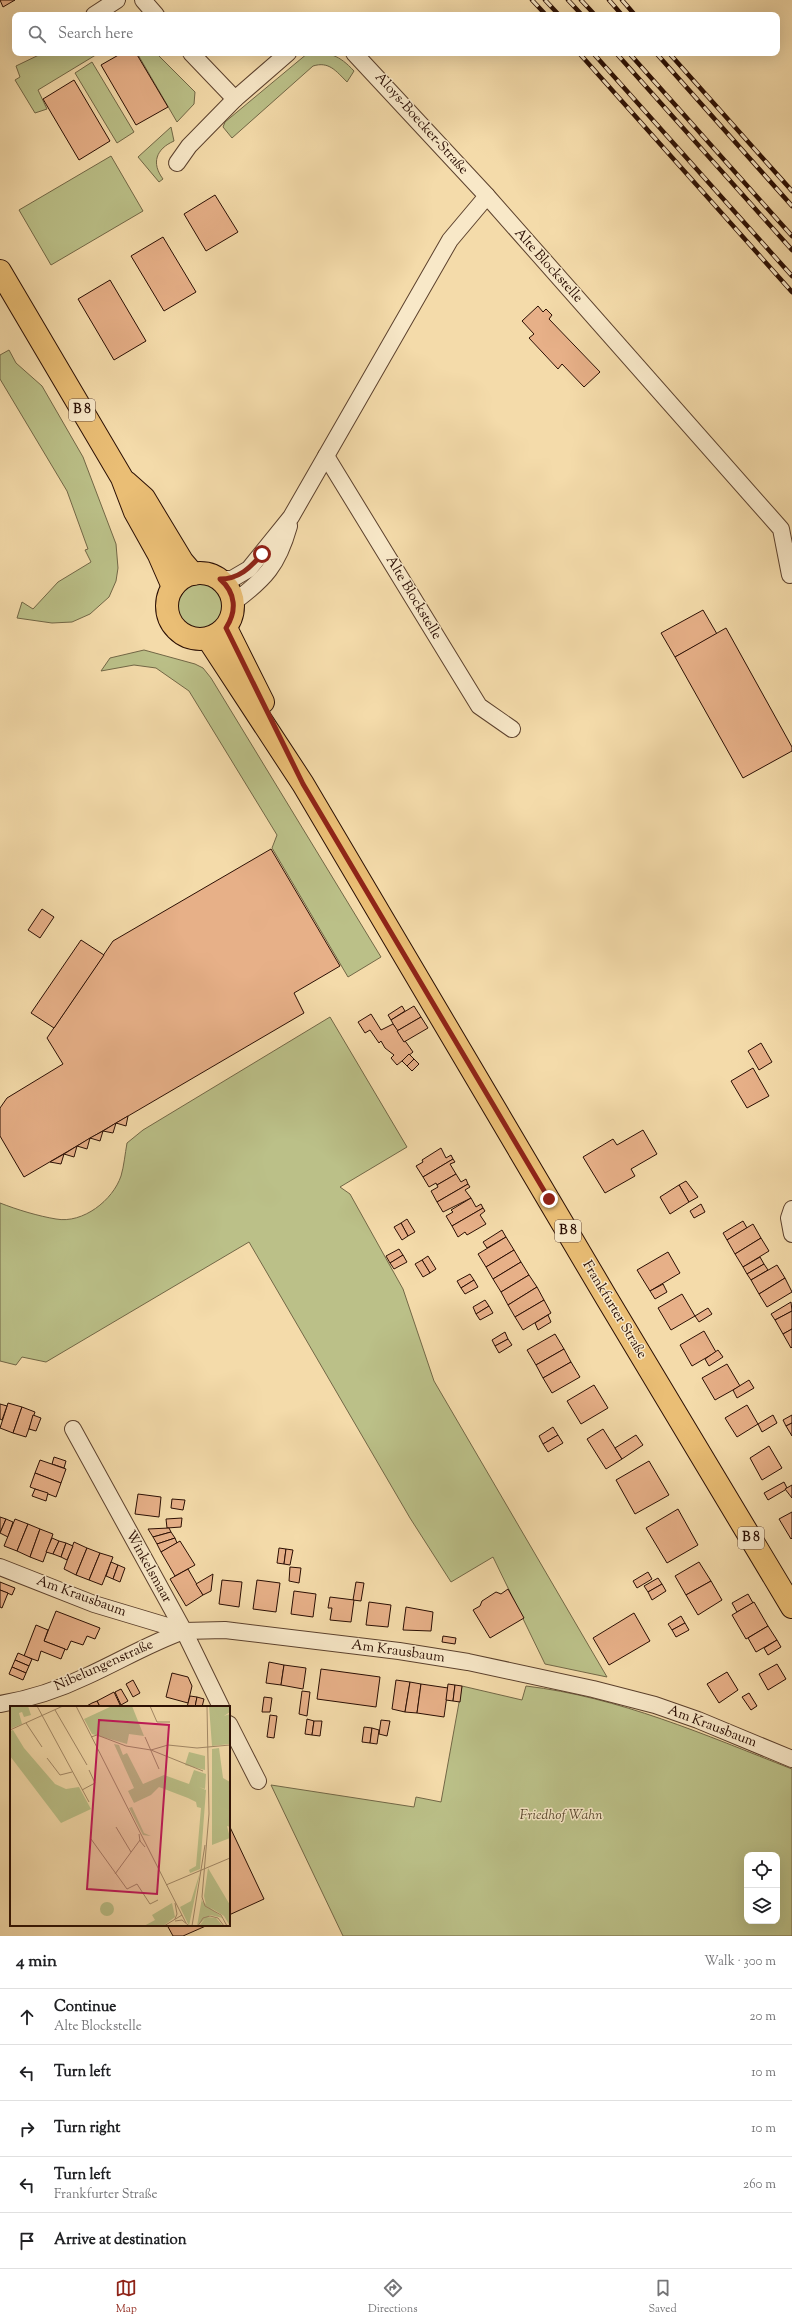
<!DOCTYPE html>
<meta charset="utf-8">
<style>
:root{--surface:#fff;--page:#f6f6f6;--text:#202124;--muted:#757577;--line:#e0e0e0;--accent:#8f2418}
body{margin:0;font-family:"Sorts Mill Goudy",serif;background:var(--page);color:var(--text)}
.controls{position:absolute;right:12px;bottom:12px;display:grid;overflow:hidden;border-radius:8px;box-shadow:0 4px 16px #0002}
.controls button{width:36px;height:36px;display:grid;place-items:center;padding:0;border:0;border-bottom:1px solid var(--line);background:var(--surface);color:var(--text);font:20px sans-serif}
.stop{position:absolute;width:12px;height:12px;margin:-9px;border:3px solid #8f2418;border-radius:50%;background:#fff}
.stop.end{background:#8f2418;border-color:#fff;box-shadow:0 1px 4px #0008}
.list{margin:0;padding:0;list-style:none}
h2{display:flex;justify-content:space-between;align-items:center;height:52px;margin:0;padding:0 16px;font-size:17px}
h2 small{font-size:13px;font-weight:400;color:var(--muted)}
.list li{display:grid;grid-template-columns:26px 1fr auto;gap:12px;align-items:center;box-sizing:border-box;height:56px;padding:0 16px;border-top:1px solid var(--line)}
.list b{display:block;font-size:15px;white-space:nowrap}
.list p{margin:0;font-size:13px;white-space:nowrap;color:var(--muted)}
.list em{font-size:13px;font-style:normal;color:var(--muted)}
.icon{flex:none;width:22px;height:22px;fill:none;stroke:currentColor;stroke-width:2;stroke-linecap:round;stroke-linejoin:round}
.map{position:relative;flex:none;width:792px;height:1936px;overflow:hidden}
.search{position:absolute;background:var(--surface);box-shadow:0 4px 16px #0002;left:12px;right:12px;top:12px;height:44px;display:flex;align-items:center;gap:10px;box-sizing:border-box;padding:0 14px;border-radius:8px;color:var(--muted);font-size:15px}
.sheet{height:332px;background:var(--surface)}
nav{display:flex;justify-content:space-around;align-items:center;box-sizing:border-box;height:56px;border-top:1px solid var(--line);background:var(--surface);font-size:11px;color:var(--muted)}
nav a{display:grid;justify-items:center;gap:2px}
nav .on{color:var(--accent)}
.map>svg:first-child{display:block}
</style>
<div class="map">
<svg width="792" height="1936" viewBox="0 0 792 1936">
<rect width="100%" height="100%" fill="#f4dbaa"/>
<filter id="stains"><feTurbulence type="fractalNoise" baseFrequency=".005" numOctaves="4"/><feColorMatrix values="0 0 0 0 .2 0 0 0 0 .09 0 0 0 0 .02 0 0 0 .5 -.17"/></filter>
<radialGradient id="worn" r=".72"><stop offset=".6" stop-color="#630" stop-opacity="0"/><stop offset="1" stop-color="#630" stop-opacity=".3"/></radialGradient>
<!-- green -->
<g fill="#bbc088" stroke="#726746" fill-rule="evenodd">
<polygon points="43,53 99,53 38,90 47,109 35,113 15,80 20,77 16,66"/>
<polygon points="137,53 156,53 195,92 194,104 177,122"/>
<path d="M308 53C330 52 339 55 354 71L347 82C336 71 329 61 313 66L232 138 223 127 225 122Z"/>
<polygon points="92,62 134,132 117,143 75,73"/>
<path d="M171 127 174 141C156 149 151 163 163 179L159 182 138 157Z"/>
<polygon points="111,156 143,211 51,265 19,210"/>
<polygon points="9,350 16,363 42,386 83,457 116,544 118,568 116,581 109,597 90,614 72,622 52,623 17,618 22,602 33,609 58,582 91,562 85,550 88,549 67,491 0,379 0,355"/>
<circle cx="200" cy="606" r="28"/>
<polygon points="144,650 195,664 203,668 211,678 381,957 348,977 272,848 277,835 189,691 156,668 134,665 101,671 110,658"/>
<path d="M330 1017 407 1147 340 1187 350 1194 403 1289 434 1381 607 1677 545 1664 493 1557 451 1582 410 1518 249 1242 46 1362 22 1357 16 1365 0 1361V1203C18 1210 38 1216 56 1219 83 1224 113 1200 121 1176 124 1166 125 1154 127 1143L143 1130Z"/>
<path d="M462 1686 522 1700 526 1686C619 1697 705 1735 792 1769V1936H343L271 1785 414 1807 416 1797 441 1802ZM747 1855H777V1921H747Z"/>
</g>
<!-- building -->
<g fill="#e7b088" stroke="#2a0e03">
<polygon points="0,0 15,0 3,7"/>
<polygon points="122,53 136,53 168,107 136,125 101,65"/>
<polygon points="74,80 110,141 79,160 43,99"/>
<polygon points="215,195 238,232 206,251 184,214"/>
<polygon points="163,237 196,292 164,311 131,256"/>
<polygon points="110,280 146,341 114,360 78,299"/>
<polygon points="538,306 543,312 546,309 552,315 549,319 600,372 584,387 562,364 558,369 529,338 534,334 522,321"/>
<polygon points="703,610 717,634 675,657 661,633"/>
<polygon points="726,628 792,747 792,751 743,778 675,657"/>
<polygon points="271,849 340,966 294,993 304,1013 24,1177 0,1136 0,1108 7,1098 63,1064 47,1038 113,941"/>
<polygon points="42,909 54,917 40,938 28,930"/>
<polygon points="81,940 104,955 54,1028 31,1013"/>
<polygon points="402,1006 405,1011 391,1020 388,1015"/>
<polygon points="414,1006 421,1017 397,1031 391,1020"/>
<polygon points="371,1014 381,1030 393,1024 413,1052 397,1065 391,1058 394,1055 385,1048 381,1041 379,1043 370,1030 365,1033 358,1022"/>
<polygon points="421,1017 428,1028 404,1042 397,1031"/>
<polygon points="761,1043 772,1062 759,1070 748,1051"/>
<polygon points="409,1054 414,1059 407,1066 402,1061"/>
<polygon points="414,1059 419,1064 412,1071 407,1066"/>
<polygon points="753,1068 769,1096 747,1108 731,1081"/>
<polygon points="128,1116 126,1126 116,1123"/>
<polygon points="116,1123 113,1133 103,1131"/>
<polygon points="643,1130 657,1154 631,1169 635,1176 605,1193 583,1157 613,1139 617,1145"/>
<polygon points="103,1131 100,1141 90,1138"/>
<polygon points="90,1138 87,1149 77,1146"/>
<polygon points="77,1146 74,1157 64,1154"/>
<polygon points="441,1148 446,1158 451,1155 453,1159 423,1177 416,1166 423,1162 422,1160"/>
<polygon points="64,1154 61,1164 50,1162"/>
<polygon points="453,1159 455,1162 450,1164 456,1174 437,1185 436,1183 429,1187 423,1177"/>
<polygon points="456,1174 461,1182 466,1179 468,1184 437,1202 431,1191 438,1187 437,1185"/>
<polygon points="686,1181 698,1197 689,1202 679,1185"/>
<polygon points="468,1184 470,1187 465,1190 471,1198 443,1212 437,1202"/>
<polygon points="679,1185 689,1202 670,1214 660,1197"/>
<polygon points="471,1198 476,1207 481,1204 483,1208 452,1226 446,1216 453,1212 451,1210"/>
<polygon points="701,1204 705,1212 694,1218 690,1211"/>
<polygon points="483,1208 485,1211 480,1215 486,1224 467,1235 465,1232 458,1237 452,1226"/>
<polygon points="407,1219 415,1232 408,1236 401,1223"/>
<polygon points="743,1221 747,1228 727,1240 723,1233"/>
<polygon points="401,1223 408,1236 402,1240 394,1227"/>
<polygon points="753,1224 761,1238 735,1254 727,1240"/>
<polygon points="502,1230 506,1237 487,1248 483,1242"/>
<polygon points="506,1237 514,1250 486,1267 478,1254"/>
<polygon points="761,1238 769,1251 743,1267 735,1254"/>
<polygon points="399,1249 403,1255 390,1263 386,1256"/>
<polygon points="514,1250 521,1262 493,1279 486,1267"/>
<polygon points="668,1252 680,1273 650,1291 637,1270"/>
<polygon points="403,1255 407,1262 394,1269 390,1263"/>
<polygon points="428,1256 436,1269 430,1273 422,1260"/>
<polygon points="760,1257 764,1264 747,1274 743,1267"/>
<polygon points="422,1260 430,1273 423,1277 415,1264"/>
<polygon points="521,1262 529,1275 501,1292 493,1279"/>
<polygon points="764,1264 768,1270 751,1280 747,1274"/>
<polygon points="777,1265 785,1278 759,1294 751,1280"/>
<polygon points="470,1274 474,1280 461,1288 457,1281"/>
<polygon points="529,1275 537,1287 508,1305 501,1292"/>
<polygon points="785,1278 792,1292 767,1307 759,1294"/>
<polygon points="474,1280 478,1287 465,1294 461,1288"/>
<polygon points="663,1284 667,1292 655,1299 650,1291"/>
<polygon points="537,1287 544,1300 515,1317 508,1305"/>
<polygon points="682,1294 695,1316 671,1330 658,1308"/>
<polygon points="485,1300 489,1306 476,1314 473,1307"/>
<polygon points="544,1300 551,1313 523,1330 515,1317"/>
<polygon points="791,1302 792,1311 775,1320 771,1314"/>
<polygon points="489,1306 493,1313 480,1320 476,1314"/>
<polygon points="708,1308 712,1314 699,1322 695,1316"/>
<polygon points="792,1311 792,1329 783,1334 775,1320"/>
<polygon points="548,1315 551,1322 538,1330 535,1323"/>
<polygon points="792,1329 792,1347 791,1348 783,1334"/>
<polygon points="704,1331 716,1352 692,1366 680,1345"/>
<polygon points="505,1332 508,1339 495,1346 492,1340"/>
<polygon points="555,1334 564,1349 536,1365 527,1350"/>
<polygon points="508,1339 512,1345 499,1353 495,1346"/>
<polygon points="564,1349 571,1362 543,1378 536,1365"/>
<polygon points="718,1350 723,1357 709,1366 705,1359"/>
<polygon points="571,1362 580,1377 552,1393 543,1378"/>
<polygon points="727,1364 740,1386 715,1400 702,1378"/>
<polygon points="749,1380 754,1388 737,1398 733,1390"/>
<polygon points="594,1385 608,1408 581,1424 567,1401"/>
<polygon points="8,1403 22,1407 13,1433 0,1428"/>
<polygon points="0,1404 7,1406 2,1420 0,1419"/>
<polygon points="747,1405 758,1424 737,1437 725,1418"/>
<polygon points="22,1407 35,1412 26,1437 13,1433"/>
<polygon points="33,1415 41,1418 36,1431 29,1429"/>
<polygon points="773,1415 777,1423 762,1432 758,1424"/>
<polygon points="792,1415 792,1423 786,1426 783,1420"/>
<polygon points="792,1423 792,1436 786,1426"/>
<polygon points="553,1427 558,1435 543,1444 539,1436"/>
<polygon points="603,1429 622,1459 606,1469 587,1439"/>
<polygon points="558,1435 563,1443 548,1452 543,1444"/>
<polygon points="636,1435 643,1445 622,1459 615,1448"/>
<polygon points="769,1446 782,1468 762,1480 750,1458"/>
<polygon points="54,1457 66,1461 64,1468 52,1464"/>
<polygon points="40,1460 66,1469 61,1483 35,1473"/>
<polygon points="649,1461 669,1495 635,1514 616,1480"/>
<polygon points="35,1473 61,1483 56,1497 30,1487"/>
<polygon points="784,1482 787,1488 785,1490 768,1500 764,1493"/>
<polygon points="792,1485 792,1498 785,1489"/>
<polygon points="35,1489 48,1493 46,1501 32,1496"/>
<polygon points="138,1494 161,1497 159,1517 135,1514"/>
<polygon points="172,1499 185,1500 183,1510 171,1508"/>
<polygon points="678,1509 698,1545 667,1563 646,1528"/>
<polygon points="792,1512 792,1538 791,1539 779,1519"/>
<polygon points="0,1517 6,1519 0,1533"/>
<polygon points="182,1518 181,1527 167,1528 166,1519"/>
<polygon points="6,1519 13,1522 8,1537 0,1533"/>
<polygon points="15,1519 28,1524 17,1551 4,1546"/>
<polygon points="28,1524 40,1529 30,1557 17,1551"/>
<polygon points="169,1528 171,1532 153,1537 148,1529"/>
<polygon points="40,1529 53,1534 43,1562 30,1557"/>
<polygon points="171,1532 175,1538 157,1544 153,1537"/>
<polygon points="52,1538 59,1541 53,1554 46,1552"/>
<polygon points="175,1538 177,1543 161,1552 157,1544"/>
<polygon points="59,1541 66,1543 61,1557 53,1554"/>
<polygon points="180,1541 195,1565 175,1576 161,1552"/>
<polygon points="74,1542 87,1548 76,1575 64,1569"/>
<polygon points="66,1543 73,1546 67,1560 61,1557"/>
<polygon points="87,1548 100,1553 89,1580 76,1575"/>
<polygon points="279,1548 286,1549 284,1564 277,1563"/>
<polygon points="286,1549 293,1550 290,1565 284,1564"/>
<polygon points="100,1553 113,1557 102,1585 89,1580"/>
<polygon points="111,1562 118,1565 113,1579 106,1576"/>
<polygon points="699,1562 711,1581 686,1595 675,1576"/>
<polygon points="118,1565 125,1568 120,1582 113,1579"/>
<polygon points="290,1567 301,1568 299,1583 289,1581"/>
<polygon points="188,1569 203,1595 186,1606 170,1579"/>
<polygon points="648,1572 652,1579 637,1588 633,1581"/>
<polygon points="213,1574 211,1591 203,1595 196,1584"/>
<polygon points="658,1578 662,1584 648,1592 644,1586"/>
<polygon points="222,1580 242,1582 239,1607 219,1604"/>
<polygon points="257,1580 280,1583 276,1612 253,1609"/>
<polygon points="711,1581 722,1600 698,1615 686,1595"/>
<polygon points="0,1582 15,1588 12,1595 0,1590"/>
<polygon points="356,1582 364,1583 361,1601 353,1600"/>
<polygon points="662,1584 666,1591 652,1600 648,1592"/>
<polygon points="508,1589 524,1618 490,1638 473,1610 480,1606 482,1601 496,1592 501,1594"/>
<polygon points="0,1590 8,1593 2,1608 0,1607"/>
<polygon points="294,1591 316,1594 313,1617 291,1614"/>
<polygon points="748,1594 753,1603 737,1612 732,1603"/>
<polygon points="330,1597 354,1600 351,1622 330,1620 332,1608 328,1608"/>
<polygon points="369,1602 391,1605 388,1627 366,1625"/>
<polygon points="754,1602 768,1626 746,1639 732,1615"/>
<polygon points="406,1607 433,1612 431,1631 403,1630"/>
<polygon points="56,1611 100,1628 95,1639 87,1636 83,1645 71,1641 67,1650 44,1641"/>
<polygon points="634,1613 650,1641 609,1665 593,1638"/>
<polygon points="681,1616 685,1623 672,1630 668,1624"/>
<polygon points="685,1623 689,1630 676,1637 672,1630"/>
<polygon points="36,1625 48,1630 44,1641 65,1649 61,1659 41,1651 38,1661 24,1656"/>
<polygon points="768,1626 777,1640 756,1652 748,1638"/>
<polygon points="443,1636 456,1638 455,1644 442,1642"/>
<polygon points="777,1640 781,1647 768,1655 764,1648"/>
<polygon points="18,1653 32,1659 29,1666 15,1660"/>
<polygon points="15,1660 29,1666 26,1673 12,1667"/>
<polygon points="269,1662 284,1665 281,1685 266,1683"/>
<polygon points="777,1664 786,1679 768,1690 759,1674"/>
<polygon points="284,1665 306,1668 303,1689 281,1685"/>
<polygon points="12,1667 26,1673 23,1680 9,1674"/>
<polygon points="321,1669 380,1677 376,1707 317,1699"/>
<polygon points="727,1672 738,1690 719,1703 707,1684"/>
<polygon points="172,1673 188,1677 192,1686 188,1703 166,1697"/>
<polygon points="133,1680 140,1693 133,1697 126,1684"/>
<polygon points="396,1680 410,1682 405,1712 392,1709"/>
<polygon points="410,1682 421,1684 417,1713 405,1712"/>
<polygon points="421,1684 448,1688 444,1717 417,1713"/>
<polygon points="448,1684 455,1685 453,1701 446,1700"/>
<polygon points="455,1685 462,1686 460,1702 453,1701"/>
<polygon points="121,1689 128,1701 121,1705 115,1692"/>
<polygon points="302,1691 310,1692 307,1716 299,1714"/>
<polygon points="114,1692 121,1707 100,1707 97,1701"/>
<polygon points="749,1693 757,1706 751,1710 742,1697"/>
<polygon points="190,1696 197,1697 195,1707 187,1707"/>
<polygon points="197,1697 204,1699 202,1707 195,1707"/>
<polygon points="264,1697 272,1698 270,1712 262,1712"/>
<polygon points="97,1701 100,1707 85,1707 92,1703"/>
<polygon points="270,1715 277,1716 274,1738 267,1737"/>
<polygon points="307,1719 314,1721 312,1735 305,1734"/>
<polygon points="381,1720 390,1721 387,1736 379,1734"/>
<polygon points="314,1721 322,1721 320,1736 312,1735"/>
<polygon points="364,1727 372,1728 370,1743 362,1742"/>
<polygon points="372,1728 379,1730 377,1744 370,1743"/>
<polygon points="229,1825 264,1899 229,1915"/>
<polygon points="167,1925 208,1925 183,1936 173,1936"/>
</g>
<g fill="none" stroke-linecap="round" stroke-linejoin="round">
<defs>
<g id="street">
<polyline points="143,0 156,15"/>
<polyline points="94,15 117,0"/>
<polyline points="191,53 235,99 288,53"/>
<polyline points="354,53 487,196 781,529 790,575"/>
<polyline points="177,163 189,146 235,99"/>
<polyline points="326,456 479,706 512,729"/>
<polyline points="220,579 232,579 249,569 291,517 450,240 487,196"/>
<path d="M234 602C265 579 278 565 289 526"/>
<polyline points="792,1209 789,1218 792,1234"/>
<polyline points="73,1429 184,1631 221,1707"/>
<polyline points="0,1567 94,1604 184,1631 225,1630 399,1651 468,1662 593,1689 655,1705 698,1720 792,1759"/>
<path d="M0 1704C30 1699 60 1689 87 1676 120 1661 150 1643 184 1631"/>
<polyline points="229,1724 258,1781"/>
</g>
<g id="primary">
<polyline points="0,271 122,478 135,512 159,555 173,587"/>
<polyline points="126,482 144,498 182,561 193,574"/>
<circle cx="200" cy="606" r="33"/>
<polyline points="226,628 263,702"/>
<polyline points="208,639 303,784 606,1297 792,1607"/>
</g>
</defs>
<!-- street casing -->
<use href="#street" stroke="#5c412d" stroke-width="18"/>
<!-- primary casing -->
<use href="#primary" stroke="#2a0e03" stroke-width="24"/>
<!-- street -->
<use href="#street" stroke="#f8e8c8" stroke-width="16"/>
<!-- primary -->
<use href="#primary" stroke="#eabe75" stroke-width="22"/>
<defs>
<g id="rail">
<polyline points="532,0 546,15"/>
<polyline points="545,0 559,15"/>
<polyline points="568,0 582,15"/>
<polyline points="581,0 595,15"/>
<polyline points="609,0 622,15"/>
<polyline points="622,0 635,15"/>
<polyline points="579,53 792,292"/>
<polyline points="593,53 792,276"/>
<polyline points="616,53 792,250"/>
<polyline points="629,53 792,236"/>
<polyline points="656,53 792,206"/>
<polyline points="669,53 792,191"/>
</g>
</defs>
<!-- rail casing -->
<use href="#rail" stroke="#2a0e03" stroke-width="4.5"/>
<!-- rail -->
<use href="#rail" stroke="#f8e8c8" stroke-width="3" stroke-dasharray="9" stroke-linecap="butt"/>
</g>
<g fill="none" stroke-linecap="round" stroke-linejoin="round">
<!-- route -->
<path stroke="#8f2418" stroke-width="5" d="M262 554C250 568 239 579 220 579 236 593 237 611 226 628L303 784 549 1199"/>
</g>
<g text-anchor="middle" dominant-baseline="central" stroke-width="3" stroke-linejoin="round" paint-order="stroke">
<!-- shield labels -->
<g fill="#f8e8c8" stroke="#684f3e" stroke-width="1">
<rect x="69" y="399" width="26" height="22" rx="3"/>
<rect x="555" y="1220" width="26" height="22" rx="3"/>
<rect x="738" y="1527" width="26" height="22" rx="3"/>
</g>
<g font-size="13" font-weight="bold" fill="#2a0e03">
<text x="82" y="410">B 8</text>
<text x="568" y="1231">B 8</text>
<text x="751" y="1538">B 8</text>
</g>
<!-- street labels -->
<g font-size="14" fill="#2a0e03" stroke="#f8e8c8">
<text transform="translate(421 124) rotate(48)">Aloys-Boecker-Straße</text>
<text transform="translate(548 266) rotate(48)">Alte Blockstelle</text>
<text transform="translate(413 598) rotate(59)">Alte Blockstelle</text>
<text transform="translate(614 1310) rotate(59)">Frankfurter Straße</text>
<text transform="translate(148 1567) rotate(61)">Winkelsmaar</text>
<text transform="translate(81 1597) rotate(20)">Am Krausbaum</text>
<text transform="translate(398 1652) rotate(8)">Am Krausbaum</text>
<text transform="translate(104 1666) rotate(-24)">Nibelungenstraße</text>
<text transform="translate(712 1727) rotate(21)">Am Krausbaum</text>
</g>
<!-- park labels -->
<g font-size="14" font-style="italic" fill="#5d4c32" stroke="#f8e8c8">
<text x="561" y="1816">Friedhof Wahn</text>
</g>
</g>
<!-- overview -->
<g transform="translate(10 1706)">
<rect width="220" height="220" fill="#f4dbaa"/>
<path d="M0 0H18L21 9 14 11 12 6 9 7 12 18 0 23ZM102 0H122L134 30 119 28 117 38 82 28 74 13ZM199 0H220V6L214 10 220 8V38L202 40ZM3 24 14 42 45 78 56 83 69 81 81 103 51 117 0 50V25ZM104 38 109 39 113 49 117 47 133 78 154 69 179 78 184 64 196 68 195 83 189 81 196 84 190 163 180 167 179 164 186 160 191 102 187 101 186 96 178 92 149 81 141 89 124 97 118 85 124 82ZM209 42 213 72 220 76V121L217 120 220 132 202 139V43ZM179 46 195 50V64L175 59ZM122 101 134 127 141 130 133 129 119 102ZM198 162 220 199V220L214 210 196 199 194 190ZM190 166 179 220 170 201 181 195ZM192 192V195L213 212 200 209 187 220ZM90 203a7 7 0 1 1 14 0a7 7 0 1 1-14 0ZM162 197 165 211 153 220H134L145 214 142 209ZM197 211 206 212 213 220H189Z" fill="#bbc088"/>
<path fill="none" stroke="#a38967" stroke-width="1" d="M27 0 79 96M66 0 176 217M140 0 147 16H160M197 0 199 108 192 191 195 200 211 209 217 220M45 4 77 59M16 17 32 41M0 24 53 0M81 31 87 29 116 40 141 44 193 65M135 31 149 63M141 44 158 39 187 42 220 39M37 52 50 69 62 66M72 84 85 77 79 64M106 121 121 146M129 128 130 135 135 141M81 133 117 183 127 178 140 198 148 194M105 168 130 134M156 179 220 152M165 213 167 208 165 197M165 215 172 214 178 219M154 220 172 209M182 220 195 139M188 220 193 212 200 210 208 212 214 220"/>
<path fill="#c2185b" fill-opacity="0.15" stroke="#c2185b" stroke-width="2" d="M89 14 159 19 147 188 77 183Z"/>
<rect width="220" height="220" fill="none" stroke="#2a0e03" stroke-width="2"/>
</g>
<rect width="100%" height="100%" filter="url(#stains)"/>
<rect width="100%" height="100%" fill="url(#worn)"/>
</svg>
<div class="controls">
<button><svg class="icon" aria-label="locate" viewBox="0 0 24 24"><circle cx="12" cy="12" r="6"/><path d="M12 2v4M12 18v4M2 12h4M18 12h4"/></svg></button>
<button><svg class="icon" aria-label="layers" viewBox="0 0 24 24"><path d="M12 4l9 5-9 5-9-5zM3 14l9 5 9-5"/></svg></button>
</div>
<div class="stop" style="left:262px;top:554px"></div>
<div class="stop end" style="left:549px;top:1199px"></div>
<div class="search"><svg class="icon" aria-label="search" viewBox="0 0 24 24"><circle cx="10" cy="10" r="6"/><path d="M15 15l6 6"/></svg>Search here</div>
</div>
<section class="sheet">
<h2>4 min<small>Walk · 300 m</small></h2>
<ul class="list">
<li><svg class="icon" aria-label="ahead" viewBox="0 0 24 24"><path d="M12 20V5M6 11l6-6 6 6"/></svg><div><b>Continue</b><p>Alte Blockstelle</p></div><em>20 m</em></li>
<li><svg class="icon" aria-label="left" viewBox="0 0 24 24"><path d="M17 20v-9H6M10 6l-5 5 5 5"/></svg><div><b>Turn left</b></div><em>10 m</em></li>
<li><svg class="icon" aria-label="right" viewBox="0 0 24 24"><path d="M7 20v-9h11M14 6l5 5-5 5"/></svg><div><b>Turn right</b></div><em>10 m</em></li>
<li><svg class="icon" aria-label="left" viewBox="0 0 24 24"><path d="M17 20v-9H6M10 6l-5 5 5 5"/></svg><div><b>Turn left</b><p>Frankfurter Straße</p></div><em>260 m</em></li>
<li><svg class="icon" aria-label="arrive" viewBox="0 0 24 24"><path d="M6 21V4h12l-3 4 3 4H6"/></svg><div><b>Arrive at destination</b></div></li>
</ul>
</section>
<nav>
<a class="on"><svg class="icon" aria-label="map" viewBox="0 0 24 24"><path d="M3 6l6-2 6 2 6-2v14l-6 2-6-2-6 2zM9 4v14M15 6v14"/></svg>Map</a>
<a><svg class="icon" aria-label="directions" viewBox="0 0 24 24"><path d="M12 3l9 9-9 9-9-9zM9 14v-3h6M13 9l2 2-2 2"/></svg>Directions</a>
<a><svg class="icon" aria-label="saved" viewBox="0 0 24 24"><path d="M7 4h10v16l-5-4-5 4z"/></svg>Saved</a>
</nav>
